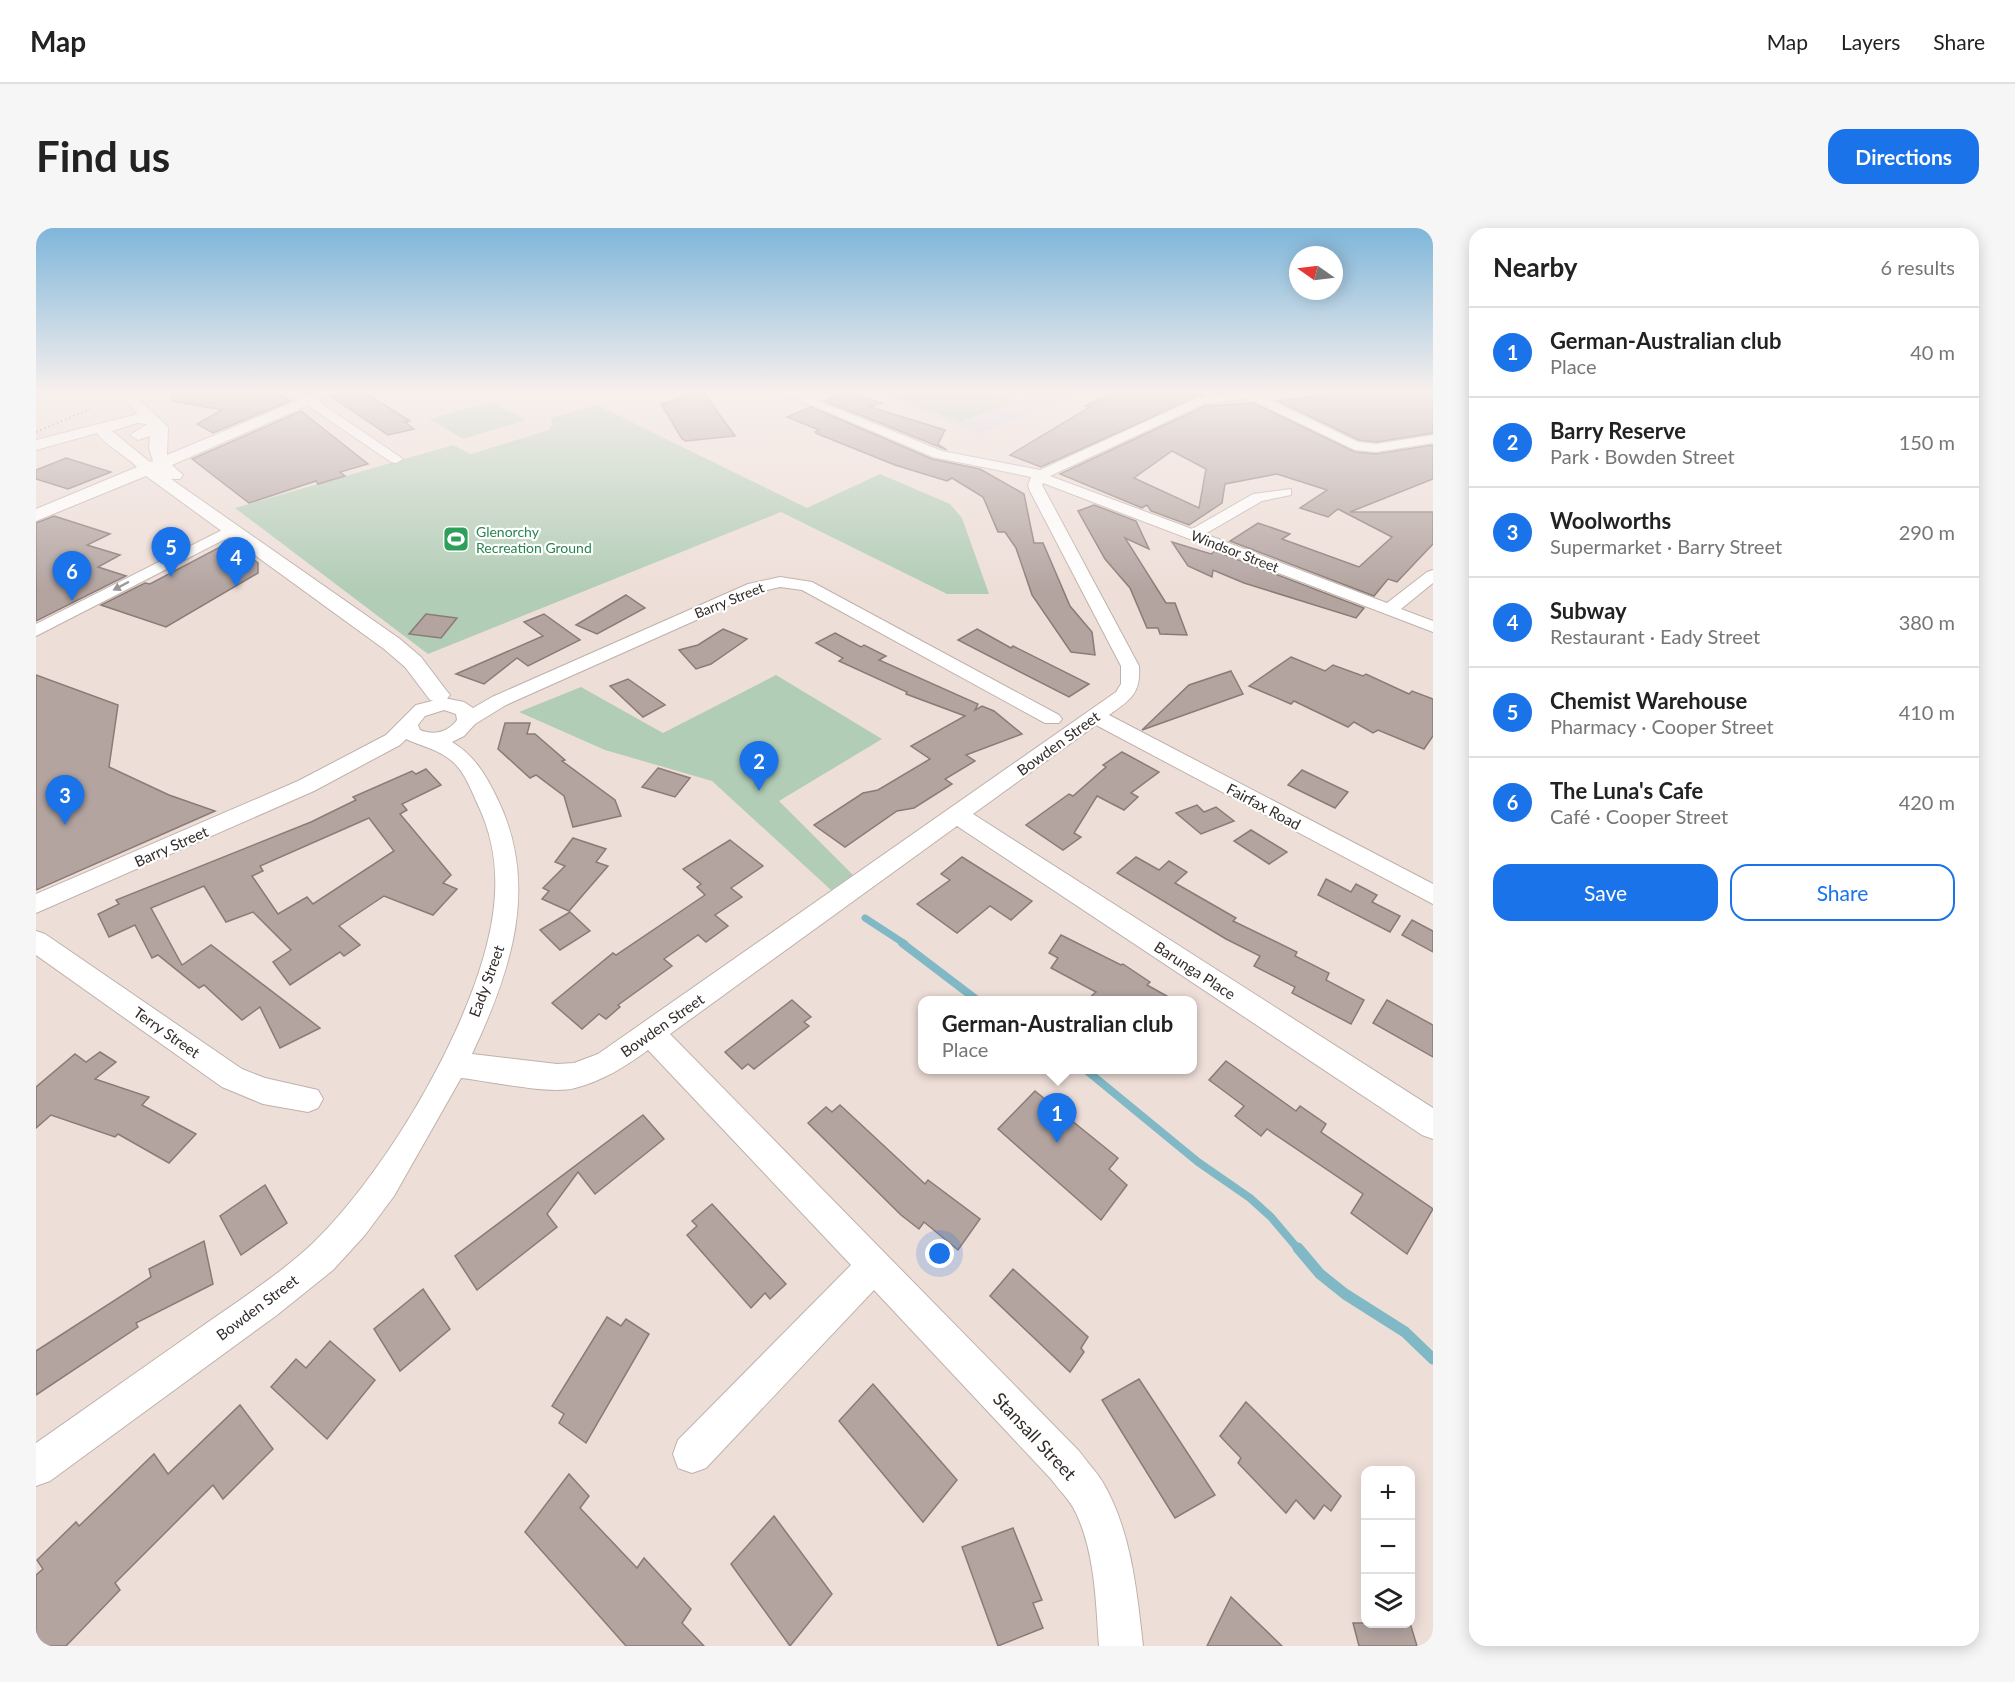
<!DOCTYPE html>
<meta charset="utf-8">
<style>
:root{--surface:#fff;--page:#f6f6f6;--text:#222;--muted:#767676;--line:#e0e0e0;--accent:#1a73e8}
body{margin:0;font-family:Lato,sans-serif;background:var(--page);color:var(--text)}
.controls{position:absolute;right:18px;bottom:18px;display:grid;overflow:hidden;border-radius:12px;box-shadow:0 3px 15px #0003}
.controls button{width:54px;height:54px;display:grid;place-items:center;padding:0;border:0;border-bottom:2px solid var(--line);background:var(--surface);color:var(--text);font:30px sans-serif}
.compass{position:absolute;left:1253px;top:18px;width:54px;height:54px;border-radius:50%;background:var(--surface);box-shadow:0 3px 15px #0003;rotate:284deg}
.you{position:absolute;left:904px;top:1026px;width:21px;height:21px;margin:-15px;border:4px solid #fff;border-radius:50%;background:#1a73e8;box-shadow:0 0 0 9px #1a73e833}
.badge{display:grid;place-items:center;width:39px;height:39px;border-radius:50%;background:var(--accent);color:#fff;font-size:20px;font-weight:700}
.pin{position:absolute;translate:-50% -50px;filter:drop-shadow(0 2px 3px #0008)}
.pin::after{content:'';position:absolute;top:32px;width:21px;height:18px;background:inherit;clip-path:polygon(0 0,100% 0,50% 100%)}
.popup{position:absolute;left:882px;top:768px;width:279px;height:78px;box-sizing:border-box;display:grid;place-content:center;border-radius:12px;background:var(--surface);filter:drop-shadow(0 2px 4px #0005);font-size:20px;white-space:nowrap;color:var(--muted)}
.popup b{font-size:22px;color:var(--text)}
.popup::after{content:'';position:absolute;left:50%;top:100%;margin-left:-12px;border:12px solid transparent;border-top-color:var(--surface)}
.list{margin:0;padding:0;list-style:none}
h2{display:flex;justify-content:space-between;align-items:center;height:78px;margin:0;padding:0 24px;font-size:26px}
h2 small{font-size:20px;font-weight:400;color:var(--muted)}
.list li{display:grid;grid-template-columns:39px 1fr auto;gap:18px;align-items:center;box-sizing:border-box;height:90px;padding:0 24px;border-top:2px solid var(--line)}
.list b{display:block;font-size:22px;white-space:nowrap}
.list p{margin:0;font-size:20px;white-space:nowrap;color:var(--muted)}
.list em{font-size:20px;font-style:normal;color:var(--muted)}
.actions{display:flex;gap:12px;padding:18px 24px}
.actions a{flex:1;padding:14px 0;border:2px solid var(--accent);border-radius:18px;text-align:center;font-size:21px;color:var(--accent)}
.actions .main{background:var(--accent);color:#fff}
.icon{flex:none;width:33px;height:33px;fill:none;stroke:currentColor;stroke-width:2;stroke-linecap:round;stroke-linejoin:round}
.map{position:relative;flex:none;width:1397px;height:1418px;overflow:hidden;border-radius:18px}
header{display:flex;align-items:center;gap:36px;box-sizing:border-box;height:84px;padding:0 30px;background:var(--surface);border-bottom:2px solid var(--line)}
header strong{font-size:28px}
nav{display:flex;gap:33px;margin-inline-start:auto;font-size:21px}
.intro{display:flex;align-items:center;justify-content:space-between;box-sizing:border-box;height:144px;padding:0 36px}
h1{margin:0;font-size:42px}
.button{padding:15px 27px;border-radius:18px;background:var(--accent);color:#fff;font-size:21px;font-weight:700}
main{display:flex;gap:36px;padding:0 36px}
aside{flex:1;background:var(--surface);border-radius:18px;box-shadow:0 3px 15px #0003}
.map>svg:first-child{display:block}
</style>
<header>
<strong>Map</strong>
<nav><a>Map</a><a>Layers</a><a>Share</a></nav>
</header>
<div class="intro"><h1>Find us</h1><a class="button">Directions</a></div>
<main>
<div class="map">
<svg width="1397" height="1418" viewBox="0 0 1397 1418">
<rect width="100%" height="100%" fill="#eeded8"/>
<!-- education -->
<polygon fill="#dbd4e9" points="829,163 1032,163 1043,167 942,206"/>
<!-- green -->
<g fill="#b1cdb6">
<polygon points="844,163 944,163 977,175 923,194"/>
<polygon points="455,174 490,192 427,211 393,191"/>
<polygon points="561,177 771,280 844,246 914,276 926,290 953,366 911,366 745,284 392,426 199,280 417,217 435,226 513,202 516,197 515,190"/>
<polygon points="740,447 846,511 743,573 817,647 795,662 676,553 569,522 483,484 545,459 627,505"/>
</g>
<g fill="none" stroke-linecap="round" stroke-linejoin="round">
<!-- stream-far2 -->
<polyline stroke="#81b8c5" stroke-width="7" points="829,690 869,716"/>
<!-- stream-far1 -->
<g stroke="#81b8c5" stroke-width="8">
<polyline points="866,715 941,772"/>
<polyline points="1050,842 1162,934 1214,970 1235,989 1263,1022"/>
</g>
<!-- stream -->
<polyline stroke="#81b8c5" stroke-width="11" points="1262,1020 1284,1046 1309,1066 1369,1104 1397,1131"/>
</g>
<!-- building -->
<g fill="#b3a4a0" stroke="#8a7b77" stroke-width="1.5" fill-rule="evenodd">
<polygon points="137,163 241,163 254,173 177,205 161,196 186,182 136,173"/>
<polygon points="306,163 326,163 374,193 369,194 378,201 352,207 296,169"/>
<polygon points="1080,163 1156,163 1166,167 1005,239 974,227 1054,179 1049,178"/>
<polygon points="1322,163 1380,163 1397,168 1397,205 1340,214 1323,212 1242,173"/>
<polygon points="810,164 846,175 834,179 909,202 902,216 911,222 789,173"/>
<polygon points="662,165 668,165 699,208 650,213 646,211 625,176"/>
<path d="M1217 175 1319 224 1340 226 1397 217V251L1314 284H1397V316L1361 354 1352 351 1338 368 1194 313 1222 295 1254 306 1246 311 1323 339 1356 309 1302 281 1292 289 1264 280 1291 262 1241 246 1189 256 1186 275 1153 297 1115 283 1111 277 1106 280 1024 246 1169 178ZM1136 223 1170 241 1163 280 1098 250Z"/>
<polygon points="775,179 896,231 944,241 988,266 998,315 1007,315 1034,378 1056,404 1059,427 1035,424 996,367 980,320 969,304 962,304 947,269 916,250 911,253 859,237 782,206 779,204 783,202 751,189"/>
<polygon points="265,183 332,236 304,244 309,248 282,256 280,253 213,275 156,231"/>
<polygon points="30,230 75,244 32,261 0,251 0,242"/>
<polygon points="1058,277 1100,293 1113,321 1089,310 1130,375 1139,375 1151,407 1124,406 1122,400 1111,400 1094,360 1069,331 1042,283"/>
<polygon points="18,288 74,306 51,317 84,327 62,339 90,348 0,393 0,295"/>
<polygon points="1136,314 1175,326 1179,323 1328,380 1320,390 1208,355 1177,342 1176,349 1152,338"/>
<polygon points="199,317 222,335 222,345 130,399 65,377 109,355 114,356 186,318"/>
<polygon points="590,367 609,380 561,406 540,397"/>
<polygon points="390,386 421,390 405,410 373,406"/>
<polygon points="508,386 544,412 492,438 481,430 448,456 420,446 507,408 488,394"/>
<polygon points="687,401 711,411 675,436 660,441 643,422 662,417"/>
<polygon points="941,401 975,420 977,418 1053,456 1033,469 922,412"/>
<polygon points="799,405 825,419 828,417 850,428 843,432 942,476 939,482 946,478 958,483 986,506 930,527 939,533 909,551 916,556 878,580 861,583 809,619 778,597 827,565 842,562 894,531 875,518 929,488 870,466 871,464 803,433 807,430 780,415"/>
<polygon points="1255,429 1289,443 1297,437 1327,448 1330,446 1373,466 1376,463 1397,471 1397,508 1388,521 1342,502 1337,505 1318,494 1312,499 1258,473 1255,476 1213,458"/>
<polygon points="1195,443 1207,466 1106,502 1153,457"/>
<polygon points="0,447 82,477 73,539 133,567 179,583 0,662"/>
<polygon points="592,451 629,477 607,489 574,458"/>
<polygon points="469,495 494,495 491,506 499,506 529,532 526,533 579,572 585,588 537,599 528,568 500,547 494,550 462,521"/>
<polygon points="1086,524 1123,544 1095,565 1102,569 1088,582 1061,568 1038,605 1045,609 1027,622 990,597 1033,566 1037,568 1070,539 1067,537"/>
<polygon points="622,540 654,550 639,569 606,559"/>
<path d="M390 541 405 557 366 576 371 582 364 586 415 647 407 655 421 661 397 687 348 668 303 698 324 717 308 728 304 724 254 757 237 734 255 722 217 684 190 694 168 658 115 680 146 737 175 717 284 800 244 820 224 779 206 792 168 757 163 760 122 727 116 730 99 697 73 709 62 686 83 676 80 672 275 594 320 572 317 569 376 543 380 546ZM333 590 358 623 277 676 271 669 242 686 216 648 227 643 224 638Z"/>
<polygon points="1266,542 1312,564 1299,580 1252,557"/>
<polygon points="1161,577 1168,584 1180,579 1198,593 1165,606 1140,585"/>
<polygon points="1215,602 1251,624 1233,636 1198,613"/>
<polygon points="537,610 570,621 560,634 572,638 533,683 506,671 513,663 507,660 529,638 519,634"/>
<polygon points="694,612 727,638 695,660 706,669 679,687 692,698 670,714 662,707 628,731 636,738 582,777 584,779 570,791 563,786 546,801 516,775 577,725 580,727 669,667 661,659 665,656 647,641"/>
<polygon points="926,629 996,673 975,692 954,678 921,705 881,676 914,652 905,646"/>
<polygon points="1100,629 1123,642 1133,633 1151,644 1139,655 1200,690 1197,693 1261,724 1259,728 1293,745 1290,752 1328,772 1315,796 1256,765 1259,759 1218,738 1224,728 1190,711 1081,645"/>
<polygon points="1290,651 1315,664 1320,656 1341,667 1336,674 1364,688 1354,704 1282,667"/>
<polygon points="534,684 554,703 524,722 504,702"/>
<polygon points="1376,692 1397,703 1397,724 1366,707"/>
<polygon points="1025,707 1085,737 1087,736 1114,754 1111,757 1138,772 1051,772 1060,764 1015,740 1022,730 1013,725"/>
<polygon points="756,772 775,789 768,794 773,798 718,841 712,836 706,841 689,824"/>
<polygon points="1351,772 1397,797 1397,829 1337,795"/>
<polygon points="64,824 80,834 59,851 113,869 106,877 160,906 133,935 82,906 79,909 15,887 0,900 0,859 39,826 50,834"/>
<polygon points="1190,833 1260,883 1264,878 1290,896 1285,904 1397,981 1371,1026 1315,985 1327,966 1231,901 1225,908 1199,888 1208,878 1173,852"/>
<polygon points="999,863 1082,930 1073,941 1091,957 1065,992 962,901"/>
<polygon points="804,877 889,956 892,952 944,991 922,1022 888,994 883,1001 865,987 772,895 790,879 796,884"/>
<polygon points="607,887 628,911 559,966 542,944 511,986 521,999 441,1062 419,1028"/>
<polygon points="229,957 251,995 205,1027 184,988"/>
<polygon points="676,976 750,1056 734,1071 729,1065 715,1080 651,1007 661,998 656,993"/>
<polygon points="168,1013 177,1056 100,1095 102,1099 0,1167 0,1123 115,1049 113,1041"/>
<polygon points="977,1041 1052,1109 1045,1120 1048,1124 1034,1144 954,1068"/>
<polygon points="387,1061 414,1101 364,1143 338,1101"/>
<polygon points="571,1089 585,1098 590,1091 613,1106 550,1215 523,1195 528,1186 516,1178"/>
<polygon points="294,1113 339,1152 291,1211 235,1159 260,1131 270,1140"/>
<polygon points="1103,1151 1179,1267 1139,1290 1066,1172"/>
<polygon points="837,1156 921,1252 887,1294 803,1193"/>
<polygon points="1210,1174 1305,1268 1295,1283 1288,1277 1278,1291 1260,1272 1250,1285 1202,1235 1205,1230 1184,1208"/>
<polygon points="204,1177 237,1221 187,1271 177,1257 79,1355 84,1362 30,1418 0,1418 0,1347 7,1341 1,1332 40,1294 43,1298 118,1226 132,1246"/>
<polygon points="533,1246 553,1268 544,1280 601,1340 608,1330 655,1381 646,1395 668,1418 590,1418 489,1304"/>
<polygon points="738,1288 796,1366 754,1418 695,1336"/>
<polygon points="977,1300 1006,1372 997,1375 1007,1400 962,1418 926,1319"/>
<polygon points="1195,1369 1246,1418 1171,1418"/>
<polygon points="1317,1395 1374,1395 1381,1418 1323,1418"/>
</g>
<g fill="none" stroke-linecap="round" stroke-linejoin="round">
<defs>
<g id="minor">
<path d="M742 163H758L906 223 1004 242 1161 170 1210 163H1243L1226 168 1322 214 1340 216 1397 207V215L1340 224 1319 222 1211 170 1168 176 1014 248 1156 301 1217 266 1255 261V267L1226 273 1169 306 1351 375 1391 344 1397 342V355L1365 381 1397 393V404L1007 255 1006 257 1103 438C1105 466 1094 472 1073 487L1397 656V676L1060 497 937 586 1397 880V911L1386 907 921 598 634 806 1043 1223C1050 1233 1059 1242 1066 1253 1095 1301 1101 1363 1107 1418H1063C1060 1375 1059 1325 1040 1285 1034 1272 1023 1262 1015 1251L838 1062 670 1240 656 1245 642 1240 637 1226 642 1212 815 1037 612 822C590 838 567 853 539 860 513 867 454 853 425 850L358 968 329 1007 297 1042 241 1087 14 1253 0 1258V1215C53 1178 105 1141 158 1104 197 1076 239 1050 275 1017 351 945 447 783 458 678 462 644 457 608 442 577 435 562 429 544 416 533 400 520 387 519 370 511L364 517 278 563 0 685V666L262 553 350 507 380 477 408 470 428 474 437 480 456 469 712 356 744 349 776 354 1023 487 1026 491 1023 495H1009L766 362 744 359 723 364 470 477 439 496 428 508 416 514C438 527 450 547 461 570 504 657 475 743 436 826L521 836 538 835 562 826 1080 464 1085 456V438L994 263 992 257 995 249 897 229ZM408 482 420 486 421 492C412 504 398 508 384 502L382 497 389 488Z"/>
<polygon points="269,166 273,167 367,231 360,235 355,234 265,173 263,170"/>
<polygon points="194,298 199,300 202,303 199,306 0,408 0,396"/>
<polygon points="0,703 9,706 206,841 229,850 282,862 287,871 282,880 272,884 227,876 186,859 0,727"/>
</g>
<path id="major" d="M78 163H94L132 199 131 227 284 163H304L136 237 147 247 144 251H135L364 411 385 429 410 462 414 467 410 472 402 474 394 472 369 439 348 421 110 248 0 293V281L101 239C91 229 67 215 61 205L0 222V212L102 186ZM101 195 111 196 94 207 102 212 114 208 113 220 117 233 114 234 76 203Z"/>
</defs>
<!-- minor casing -->
<use href="#minor" stroke="#bfb1ab" stroke-width="2"/>
<!-- major casing -->
<use href="#major" stroke="#bfb1ab" stroke-width="2"/>
<!-- minor -->
<use href="#minor" fill="#fff" fill-rule="evenodd"/>
<!-- major -->
<use href="#major" fill="#fff" fill-rule="evenodd"/>
<!-- rail -->
<polyline stroke="#8b807d" stroke-width="2" stroke-dasharray="1.5 3" stroke-linecap="butt" points="0,204 56,180"/>
</g>
<!-- one-way arrows -->
<defs><path id="oneway-solid" d="M-6-.8H1V-3.2L6.5 0L1 3.2V.8H-6Z" transform="scale(1.5)"/></defs>
<use fill="#989694" href="#oneway-solid" transform="translate(85 358) rotate(152)"/>
<!-- sky -->
<linearGradient id="sky" x2="0" y2="1"><stop stop-color="#7fb6da"/><stop offset="0.45" stop-color="#f7f0ed"/><stop offset="1" stop-color="#f7f0ed" stop-opacity="0"/></linearGradient>
<rect width="1397" height="362" fill="url(#sky)"/>
<!-- icons -->
<defs>
<symbol id="stadium-square" viewBox="-11 -11 22 22"><rect x="-9" y="-9" width="18" height="18" rx="4" fill="#2e9e5b" stroke="#fff"/><path d="M0-5a6.5 5 0 1 0 0 10a6.5 5 0 1 0 0-10ZM-3.5-1.8h7v3.6h-7Z" fill="#fff"/></symbol>
</defs>
<g fill-rule="evenodd">
<use href="#stadium-square" x="405" y="296" width="30" height="30"/>
</g>
<g text-anchor="middle" dominant-baseline="central" stroke-width="4.5" stroke-linejoin="round" paint-order="stroke">
<!-- far-leisure labels -->
<g font-size="14" fill="#27864d" stroke="#fff" text-anchor="start">
<text x="440" y="303">Glenorchy<tspan x="440" dy="16">Recreation Ground</tspan></text>
</g>
<!-- far-street labels -->
<g font-size="14" fill="#322c2a" stroke="#fff">
<text transform="translate(1199 323) rotate(21)">Windsor Street</text>
<text transform="translate(693 372) rotate(-22)">Barry Street</text>
</g>
<!-- street labels -->
<g font-size="15" fill="#322c2a" stroke="#fff">
<text transform="translate(1022 515) rotate(-36)">Bowden Street</text>
<text transform="translate(1228 578) rotate(28)">Fairfax Road</text>
<text transform="translate(135 618) rotate(-24)">Barry Street</text>
<text transform="translate(1159 742) rotate(33)">Barunga Place</text>
<text transform="translate(450 753) rotate(-70)">Eady Street</text>
<text transform="translate(626 797) rotate(-35)">Bowden Street</text>
<text transform="translate(131 804) rotate(35)">Terry Street</text>
<text transform="translate(221 1079) rotate(-37)">Bowden Street</text>
</g>
<!-- near-street labels -->
<g font-size="18" fill="#322c2a" stroke="#fff">
<text transform="translate(999 1208) rotate(47)">Stansall Street</text>
</g>
</g>
</svg>
<div class="controls">
<button>+</button>
<button>−</button>
<button><svg class="icon" aria-label="layers" viewBox="0 0 24 24"><path d="M12 4l9 5-9 5-9-5zM3 14l9 5 9-5"/></svg></button>
</div>
<svg class="compass" viewBox="-18 -18 36 36"><path d="M0-13l5 13h-10z" fill="#e53935"/><path d="M0 13l5-13h-10z" fill="#767676"/></svg>
<div class="you"></div>
<div class="pin badge" style="left:1021px;top:915px">1</div>
<div class="popup"><b>German-Australian club</b>Place</div>
<div class="pin badge" style="left:723px;top:563px">2</div>
<div class="pin badge" style="left:29px;top:597px">3</div>
<div class="pin badge" style="left:200px;top:359px">4</div>
<div class="pin badge" style="left:135px;top:349px">5</div>
<div class="pin badge" style="left:36px;top:373px">6</div>
</div>
<aside>
<h2>Nearby<small>6 results</small></h2>
<ul class="list">
<li><span class="badge">1</span><div><b>German-Australian club</b><p>Place</p></div><em>40 m</em></li>
<li><span class="badge">2</span><div><b>Barry Reserve</b><p>Park · Bowden Street</p></div><em>150 m</em></li>
<li><span class="badge">3</span><div><b>Woolworths</b><p>Supermarket · Barry Street</p></div><em>290 m</em></li>
<li><span class="badge">4</span><div><b>Subway</b><p>Restaurant · Eady Street</p></div><em>380 m</em></li>
<li><span class="badge">5</span><div><b>Chemist Warehouse</b><p>Pharmacy · Cooper Street</p></div><em>410 m</em></li>
<li><span class="badge">6</span><div><b>The Luna's Cafe</b><p>Café · Cooper Street</p></div><em>420 m</em></li>
</ul>
<div class="actions"><a class="main">Save</a><a>Share</a></div>
</aside>
</main>
